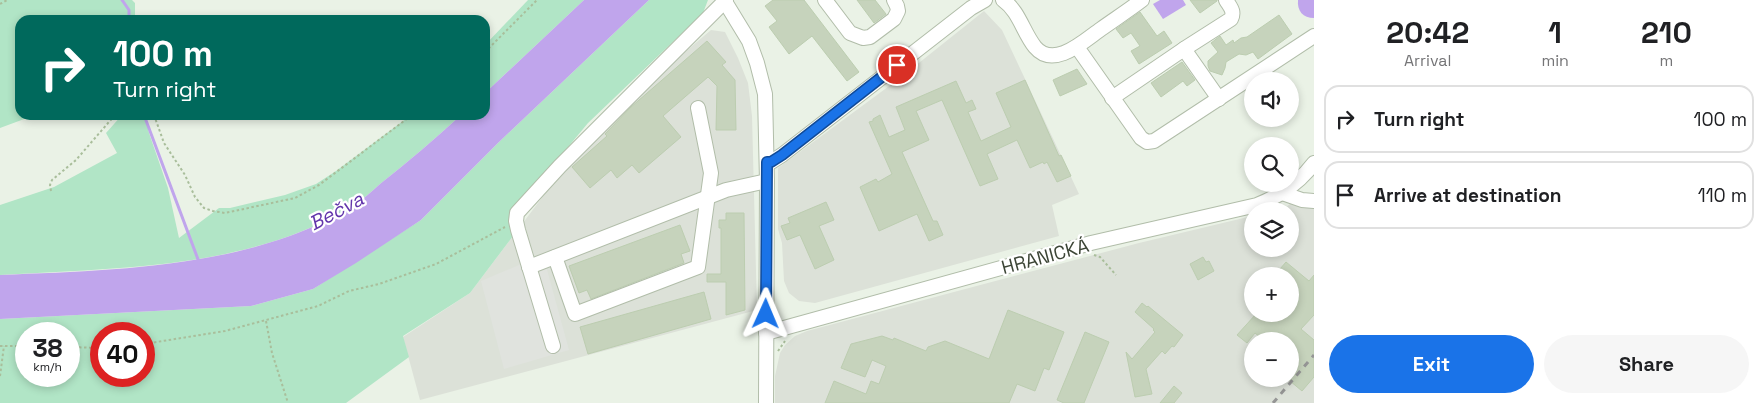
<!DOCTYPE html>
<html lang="en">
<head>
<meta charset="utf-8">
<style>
	:root { --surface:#fff; --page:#f6f6f6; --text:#202124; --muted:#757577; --line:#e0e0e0; --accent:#1a73e8 }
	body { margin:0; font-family:"Space Grotesk",sans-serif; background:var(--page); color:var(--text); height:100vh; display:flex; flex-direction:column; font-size:19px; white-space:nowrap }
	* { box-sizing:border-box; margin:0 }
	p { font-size:16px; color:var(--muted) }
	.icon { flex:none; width:28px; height:28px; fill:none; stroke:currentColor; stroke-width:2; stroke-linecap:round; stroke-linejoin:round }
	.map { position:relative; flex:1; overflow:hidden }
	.panel { display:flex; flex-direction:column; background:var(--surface); width:450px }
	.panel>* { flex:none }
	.banner { position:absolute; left:15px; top:15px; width:475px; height:105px; border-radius:15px; box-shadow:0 2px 8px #0003; background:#00695c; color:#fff; overflow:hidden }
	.tools { position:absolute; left:1244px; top:72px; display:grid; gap:10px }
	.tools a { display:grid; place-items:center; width:55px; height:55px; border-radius:50%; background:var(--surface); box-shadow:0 2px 8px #0003; font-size:25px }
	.speed { position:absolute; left:15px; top:322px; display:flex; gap:10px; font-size:25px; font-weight:700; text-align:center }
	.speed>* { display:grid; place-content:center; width:65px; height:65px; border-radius:50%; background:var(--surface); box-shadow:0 2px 8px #0003; line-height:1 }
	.speed small { font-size:12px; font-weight:400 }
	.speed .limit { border:8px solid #d22; background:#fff; color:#111 }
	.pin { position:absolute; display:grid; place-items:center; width:42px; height:42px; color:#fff; margin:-21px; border:2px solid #fff; border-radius:50%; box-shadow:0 1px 5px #0007 }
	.me { position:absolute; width:55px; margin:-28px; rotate:1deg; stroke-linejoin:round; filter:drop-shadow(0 0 4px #0008) }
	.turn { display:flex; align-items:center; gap:18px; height:105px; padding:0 15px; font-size:22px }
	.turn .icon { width:65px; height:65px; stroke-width:2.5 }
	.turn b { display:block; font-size:35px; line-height:42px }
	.eta { display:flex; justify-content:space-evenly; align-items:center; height:85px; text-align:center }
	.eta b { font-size:30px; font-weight:700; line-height:35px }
	.action { display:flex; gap:10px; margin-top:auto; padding:10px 15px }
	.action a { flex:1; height:58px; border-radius:30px; background:var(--accent); color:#fff; font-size:20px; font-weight:700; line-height:58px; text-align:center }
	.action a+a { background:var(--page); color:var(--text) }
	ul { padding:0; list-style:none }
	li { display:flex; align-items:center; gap:15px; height:68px; margin:0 10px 8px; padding:0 5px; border:2px solid var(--line); border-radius:15px }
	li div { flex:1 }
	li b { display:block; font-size:19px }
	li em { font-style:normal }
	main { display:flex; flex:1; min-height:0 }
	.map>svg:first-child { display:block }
	.industrial { fill:#dce1d8; fill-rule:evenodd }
	.green { fill:#b1e5c6; fill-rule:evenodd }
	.parking { fill:#e0e3de }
	.water { fill:#c0a5ec }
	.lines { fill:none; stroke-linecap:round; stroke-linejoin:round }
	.stream { stroke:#c0a5ec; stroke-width:3 }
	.building { fill:#c6d3bc; stroke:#bccdb0 }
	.minor-casing { stroke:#b1bda9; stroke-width:16 }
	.path { stroke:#a9be9b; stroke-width:2; stroke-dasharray:2.5 2.5; stroke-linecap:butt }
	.minor { stroke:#fff; stroke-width:14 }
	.rail { stroke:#959595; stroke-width:3; stroke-dasharray:6 6; stroke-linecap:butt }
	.route-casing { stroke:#114b97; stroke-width:12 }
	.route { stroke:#1a73e8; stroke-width:9 }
	.labels { text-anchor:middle; stroke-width:4.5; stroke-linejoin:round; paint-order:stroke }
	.street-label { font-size:19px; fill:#3c4536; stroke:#fff }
	.water-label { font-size:20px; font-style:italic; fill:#6235ab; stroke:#fff }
</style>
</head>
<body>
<main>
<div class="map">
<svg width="1314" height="403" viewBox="0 0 1314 403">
	<rect width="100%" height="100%" fill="#eaf2e6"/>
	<g class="industrial">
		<path d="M984 11 1002 30 1079 194 1052 205 1059 236 815 303 799 301 789 293 784 281 782 243 778 229V168L900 78Z"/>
		<path d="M711 30 725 32 738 58 748 83 752 116 757 310 420 400 403 337 470 293 547 191 606 125 646 85Z"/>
		<path d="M1297 198H1314V403H775V376L780 353 785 345 795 336 807 331 1139 243 1252 216V249H1290V211H1272L1284 209ZM1252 276H1290V314H1252ZM1252 341H1290V379H1252Z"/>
	</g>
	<g class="green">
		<path d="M0 0H132L135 3V20H20V115H35L0 128Z"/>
		<path d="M528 0H584L485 93V45Z"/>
		<path d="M649 0H708L703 13 588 123 509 218 513 236 470 293 403 336 409 357 346 403H0V319L251 306 313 289 421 220 499 142ZM26 334H69V376H26ZM101 334H144V376H101Z"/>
		<path d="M122 115H145L149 133 168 188 179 238 219 208H230L285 195 316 184 336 171 411 115H461C435 139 408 162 380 184 371 192 361 201 350 208 245 269 118 268 0 275V205L54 187 117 153 106 133Z"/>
	</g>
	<path class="parking" d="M543 255 569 350 504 369 481 281Z"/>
	<g class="water">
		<path d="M584 0H649L499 142 421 220 356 263 313 289 251 306 0 319V275C117 270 247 268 350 208 361 201 371 192 380 184 408 162 435 139 461 115H485V93Z"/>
		<path d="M1160 0H1183L1186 5 1163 19 1153 4Z"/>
		<path d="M1298 0H1314V18C1303 18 1297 11 1298 0Z"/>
	</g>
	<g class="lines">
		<g class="stream">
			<path d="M122 0 129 10V20"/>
			<path d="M144 115 199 262"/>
		</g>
	</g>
	<g class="building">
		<path d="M773 0H804L859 72 847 81 812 36 789 54 769 27 777 21 765 6Z"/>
		<path d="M857 0H875L886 14 874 23Z"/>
		<path d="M1190 0H1217V1L1200 13Z"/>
		<path d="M1140 12 1157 36 1164 31 1172 43 1139 64 1131 51 1140 46 1131 33 1123 38 1116 29Z"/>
		<path d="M1279 15 1292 34 1258 59 1253 52 1246 55 1239 54 1226 62 1225 68 1222 75 1210 71 1208 66V61L1218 52 1211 43 1220 36 1226 45 1233 40 1234 43 1241 38 1247 37Z"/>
		<path d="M707 41 726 62 722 65 735 80 736 130H716L717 86 708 77 663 116 681 137 639 173 632 165 617 178 611 170 590 188 572 167 607 136 605 134 631 107Z"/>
		<path d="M1182 62 1195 80 1187 86 1183 81 1161 97 1151 83Z"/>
		<path d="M1077 69 1087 84 1060 96 1053 80Z"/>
		<path d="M1025 80 1059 156 1061 155 1071 176 1057 182 1047 162 1044 164 1043 162 1030 168 1017 140 987 154 998 179 980 186 942 100 916 111 929 140 902 152 933 221H937L943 235 929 241 917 214 879 231 860 187 876 179 878 182 892 174 869 122 873 121V119L880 115 889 137 905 130 896 107 956 81 966 103 972 100 976 109 968 112 981 141 1011 127 996 93Z"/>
		<path d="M826 202 834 220 819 226 834 260 815 269 800 235 787 240 781 226 790 223 788 218Z"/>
		<path d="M726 213H744L745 310 726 315V282H707V274H721V228H719V220H726Z"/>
		<path d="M680 225 690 251 681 254 684 263 591 299 587 290 579 293 569 266Z"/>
		<path d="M1203 257 1206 262 1209 261 1214 271 1198 280 1190 264Z"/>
		<path d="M1286 262 1309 281 1314 275V315L1301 329 1314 340V377L1302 391 1290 381V341H1265L1255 333 1247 343 1237 335 1256 314H1290V276H1274Z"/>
		<path d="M704 292 711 319 588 354 580 327Z"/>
		<path d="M1142 303 1147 307 1148 306 1183 335 1174 347 1172 346 1165 354 1162 351 1146 369 1152 394 1135 397 1126 352 1132 359 1155 332 1153 330 1154 329 1135 312Z"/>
		<path d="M1008 310 1064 332 1049 370 1044 368 1035 391 1017 384 1009 403H825L834 381 866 394 871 381 879 384 886 366 872 360 865 377 841 368 851 344 882 336 893 340 894 338 926 351 928 347 945 341 989 359Z"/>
		<path d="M1085 332 1109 342 1084 403H1064L1057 400Z"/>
		<path d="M1174 386 1182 393 1174 403H1160Z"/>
	</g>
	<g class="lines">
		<defs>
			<g id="minor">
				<path d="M724 0 749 41 757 63 765 94 767 181 766 403"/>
				<path d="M825 0 850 33 863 38 870 37 894 19 898 11 897 6 894 0"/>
				<path d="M1003 0C1019 11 1023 32 1035 47 1054 70 1085 40 1101 29 1115 19 1129 10 1142 0"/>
				<path d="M1077 47 1141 138 1147 142 1154 141 1314 36"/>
				<path d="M1184 49 1231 19C1235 11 1230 7 1226 0"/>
				<path d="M1112 98 1184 49 1219 99"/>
				<path d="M767 162H771L782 155 971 8 985 0"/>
				<path d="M1282 193 1302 200 1314 201"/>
				<path d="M555 257 575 314 698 267 711 173 698 108"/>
				<path d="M529 267 726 190 767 181"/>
				<path d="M766 333 1091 243 1257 205C1280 196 1299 183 1314 163"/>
				<path d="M553 346 518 230 516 221 517 213 560 166 726 0"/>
			</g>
		</defs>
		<use href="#minor" class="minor-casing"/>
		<g class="path">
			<path d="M0 4 7 0"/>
			<path d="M485 52 537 0"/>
			<path d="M154 115 164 143 185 175 195 197 204 208 213 211 225 213 295 198 319 185 412 115"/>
			<path d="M51 191 50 185 52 180 76 160 115 115"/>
			<path d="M1094 255 1100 257 1116 275"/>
			<path d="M266 321 272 353 288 403"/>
			<path d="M144 344 225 331 318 306 349 291 379 284 436 264 505 227"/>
			<path d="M0 346H26"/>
			<path d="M69 347 101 348"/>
			<path d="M778 351 785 341"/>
			<path d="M0 376 4 346"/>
		</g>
		<use href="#minor" class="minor"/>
		<path class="rail" d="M1273 403 1314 355"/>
	</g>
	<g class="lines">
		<defs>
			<path id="route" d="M766 314 767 162H771L782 155 897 65"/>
		</defs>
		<use href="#route" class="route-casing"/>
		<use href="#route" class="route"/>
	</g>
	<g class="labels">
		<g class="street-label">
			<text transform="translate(1045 256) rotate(-15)" y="7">HRANICKÁ</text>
		</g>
		<g class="water-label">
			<text transform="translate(336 211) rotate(-28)" y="7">Bečva</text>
		</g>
	</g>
</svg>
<div class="tools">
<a><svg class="icon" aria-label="sound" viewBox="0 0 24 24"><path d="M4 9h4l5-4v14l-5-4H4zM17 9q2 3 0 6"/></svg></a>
<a><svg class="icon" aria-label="search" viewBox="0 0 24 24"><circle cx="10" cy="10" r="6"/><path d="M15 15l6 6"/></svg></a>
<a><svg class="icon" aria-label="layers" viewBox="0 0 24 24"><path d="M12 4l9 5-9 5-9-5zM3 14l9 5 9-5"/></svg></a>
<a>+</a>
<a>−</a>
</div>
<div class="speed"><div>38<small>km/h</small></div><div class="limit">40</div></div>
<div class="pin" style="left:897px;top:65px;background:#d93025"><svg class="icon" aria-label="arrive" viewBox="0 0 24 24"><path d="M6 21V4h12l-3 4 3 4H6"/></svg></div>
<svg class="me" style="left:766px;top:314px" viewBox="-20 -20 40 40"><path d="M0-17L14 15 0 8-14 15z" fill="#1a73e8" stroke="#fff" stroke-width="4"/></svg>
<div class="banner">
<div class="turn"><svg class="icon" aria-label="right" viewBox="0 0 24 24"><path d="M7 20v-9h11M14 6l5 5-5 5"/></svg><div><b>100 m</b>Turn right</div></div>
</div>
</div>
<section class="panel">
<div class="eta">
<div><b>20:42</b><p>Arrival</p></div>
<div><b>1</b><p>min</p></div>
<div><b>210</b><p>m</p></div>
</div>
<ul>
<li><svg class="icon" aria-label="right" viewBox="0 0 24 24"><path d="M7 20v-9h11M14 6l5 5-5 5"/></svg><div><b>Turn right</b></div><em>100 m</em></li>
<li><svg class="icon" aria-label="arrive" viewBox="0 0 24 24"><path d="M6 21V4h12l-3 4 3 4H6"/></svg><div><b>Arrive at destination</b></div><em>110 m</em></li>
</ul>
<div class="action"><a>Exit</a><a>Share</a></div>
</section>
</main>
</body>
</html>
